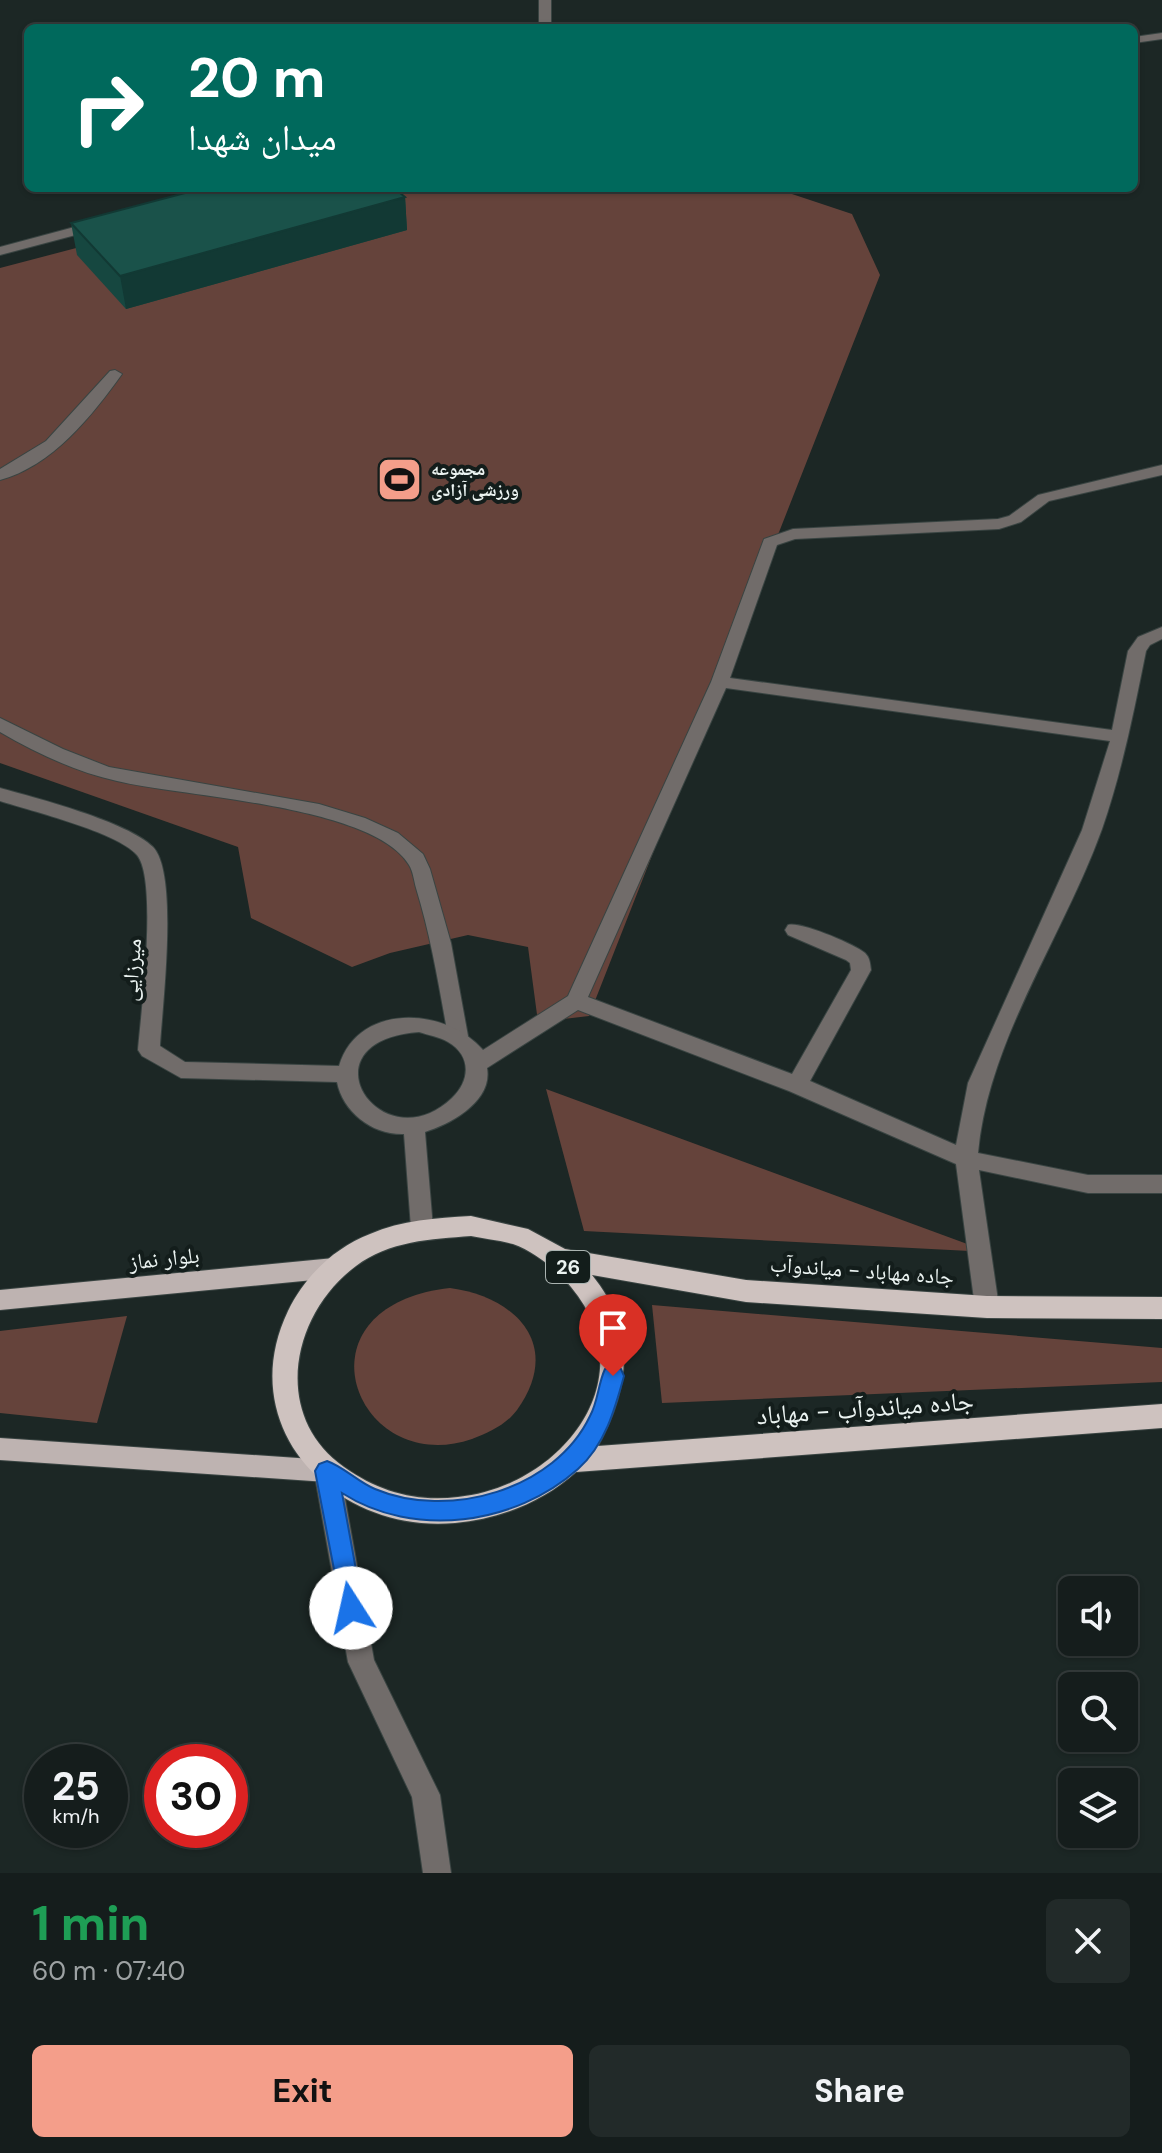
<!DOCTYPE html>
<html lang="en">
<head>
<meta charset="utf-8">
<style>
	:root { --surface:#151d1c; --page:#222a29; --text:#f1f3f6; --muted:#9da2a3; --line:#343b3b; --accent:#f49e8a }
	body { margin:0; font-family:"DM Sans","Noto Naskh Arabic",sans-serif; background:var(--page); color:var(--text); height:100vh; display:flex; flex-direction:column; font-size:30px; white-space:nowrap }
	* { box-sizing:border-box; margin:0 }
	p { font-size:26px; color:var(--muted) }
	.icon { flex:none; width:44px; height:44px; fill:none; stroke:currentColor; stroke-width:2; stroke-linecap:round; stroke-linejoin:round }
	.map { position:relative; height:1873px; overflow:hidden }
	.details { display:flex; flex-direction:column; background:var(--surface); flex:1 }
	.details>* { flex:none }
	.banner { position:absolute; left:24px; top:24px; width:1114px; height:168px; border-radius:12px; box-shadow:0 2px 6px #0004,0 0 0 2px var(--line); background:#00695c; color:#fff; overflow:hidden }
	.buttons { position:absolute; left:1058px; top:1576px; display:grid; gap:16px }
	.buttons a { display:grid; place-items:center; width:80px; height:80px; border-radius:12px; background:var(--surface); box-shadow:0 2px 6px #0004,0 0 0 2px var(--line); font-size:40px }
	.speed { position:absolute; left:24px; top:1744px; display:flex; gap:16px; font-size:40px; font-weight:700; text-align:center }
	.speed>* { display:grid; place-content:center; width:104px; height:104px; border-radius:50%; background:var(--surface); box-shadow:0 2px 6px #0004,0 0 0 2px var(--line); line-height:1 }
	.speed small { font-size:20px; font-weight:400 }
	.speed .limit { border:12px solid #d22; background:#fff; color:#111 }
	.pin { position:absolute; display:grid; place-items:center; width:68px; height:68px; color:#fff; margin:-82px -34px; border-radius:50% 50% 50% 0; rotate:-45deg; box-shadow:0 0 8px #0007 }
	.pin .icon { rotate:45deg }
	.me { position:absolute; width:88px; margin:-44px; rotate:350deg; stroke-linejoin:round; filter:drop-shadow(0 0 6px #0008) }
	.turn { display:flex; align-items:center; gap:28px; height:168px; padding:0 32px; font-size:36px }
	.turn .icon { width:104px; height:104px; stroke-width:2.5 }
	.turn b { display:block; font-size:56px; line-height:68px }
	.round { display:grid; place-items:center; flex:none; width:84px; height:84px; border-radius:12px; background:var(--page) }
	.headline { display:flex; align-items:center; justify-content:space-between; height:136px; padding:0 32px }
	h1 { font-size:48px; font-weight:800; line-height:60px; color:#1e9e55 }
	.cta { display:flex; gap:16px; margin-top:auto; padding:16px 32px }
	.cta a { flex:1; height:92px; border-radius:12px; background:var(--accent); color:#111; font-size:32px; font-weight:800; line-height:92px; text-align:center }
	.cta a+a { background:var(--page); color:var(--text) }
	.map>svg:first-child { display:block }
	.green { fill:#65433b }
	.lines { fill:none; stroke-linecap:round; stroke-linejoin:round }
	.service-casing { stroke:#394442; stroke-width:2 }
	.minor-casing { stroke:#394442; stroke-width:2 }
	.primary-casing { stroke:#394442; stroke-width:2 }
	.trunk-casing { stroke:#394442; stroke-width:2 }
	.service { fill:#716c6a; fill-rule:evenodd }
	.minor { fill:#716c6a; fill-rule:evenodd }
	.primary { fill:#beb3b1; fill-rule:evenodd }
	.trunk { fill:#cec2bf; fill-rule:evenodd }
	.wall { fill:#164740 }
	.shaded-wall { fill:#123934 }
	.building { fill:#1a524a; stroke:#123934; stroke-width:2 }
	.route { fill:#1a73e8; stroke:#114b97; stroke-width:2 }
	.labels { text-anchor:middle; stroke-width:8; stroke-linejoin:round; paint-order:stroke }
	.far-poi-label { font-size:18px; font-weight:bold; fill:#ebf3f1; stroke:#131d1b; text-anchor:start }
	.shield { fill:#131d1b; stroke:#aab3b1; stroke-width:2 }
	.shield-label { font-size:20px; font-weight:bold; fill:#ebf3f1 }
	.street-label { font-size:22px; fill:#ebf3f1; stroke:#131d1b }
	.near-street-label { font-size:26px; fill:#ebf3f1; stroke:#131d1b }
</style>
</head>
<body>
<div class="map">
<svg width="1162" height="1873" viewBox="0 0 1162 1873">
	<rect width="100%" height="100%" fill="#1c2725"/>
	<g class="green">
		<path d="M305 188H774L852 214 880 275 589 1016 538 1022 528 947 468 935 390 953 352 967 251 918 238 847 0 763V268Z"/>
		<path d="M546 1089 989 1252 584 1231Z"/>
		<path d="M450 1288C517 1297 563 1346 517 1410 506 1425 488 1433 472 1439 355 1479 289 1306 450 1288Z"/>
		<path d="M652 1305 1162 1348V1382L662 1403Z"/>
		<path d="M127 1316 97 1423 0 1413V1331Z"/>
	</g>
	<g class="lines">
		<defs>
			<g id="service">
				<path d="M97 221 104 225 102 228 0 255V247Z"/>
				<path d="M115 370 122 374C92 416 52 466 0 480V469L46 441 110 371Z"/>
				<path d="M0 718 63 749 109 767 319 804 365 818 398 833 423 854 430 869 451 943 468 1036 465 1042H451L448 1036C439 986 431 937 416 888 414 881 413 871 409 865 373 805 183 797 117 781 76 772 36 753 0 732Z"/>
			</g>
			<g id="minor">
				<rect x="539" y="0" width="12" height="28"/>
				<path d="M1162 33V39L1134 43V37Z"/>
				<path d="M1162 465V475L1049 501 1021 522 999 529 795 539 777 545 730 678 1112 730 1128 651 1138 637 1162 627V639L1150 645 1146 651C1134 711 1122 771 1102 829 1064 935 988 1040 978 1153L1088 1175H1162V1193H1088L979 1170 999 1307 995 1314 987 1317 979 1314 975 1307 956 1164 789 1091 578 1010 487 1068C493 1101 451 1124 425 1132L433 1228 430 1235 422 1237 414 1235 411 1228 404 1134C372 1135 343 1112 337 1082L181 1078 142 1056 138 1050C141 1013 158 880 137 855 117 832 31 811 0 801V788C37 798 128 822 153 847 179 874 162 1008 160 1046L185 1062 339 1066C358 1002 446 1007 483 1050L568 996 711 682 764 539 793 529 998 519 1009 516 1038 495ZM726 688 1110 741 1082 830 968 1083 956 1145 810 1081 871 970C870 963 870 958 865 953 854 944 800 921 788 925L785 930 788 935 846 960 850 963 851 970 792 1074 588 997ZM419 1032C428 1035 440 1037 448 1042 472 1056 470 1081 452 1098 381 1165 299 1041 419 1032Z"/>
				<path d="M327 1460 336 1463 340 1471 374 1660 440 1795 451 1873H423L412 1797 348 1662 314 1471 318 1463Z"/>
			</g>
			<g id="primary">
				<path d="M334 1258 342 1261 346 1268 342 1275 334 1278 0 1310V1290Z"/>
				<path d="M0 1438 327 1460 336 1463 340 1471 336 1479 327 1482 0 1460Z"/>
			</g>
			<path id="trunk" d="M471 1216 528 1229 565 1249 746 1280 987 1296 1162 1297V1319L987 1318 746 1302 592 1275C637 1330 630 1387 598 1446L1162 1404V1428L576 1472C543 1502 500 1519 455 1523 336 1534 232 1428 288 1311 305 1276 334 1248 370 1234 402 1220 436 1218 471 1216ZM471 1236C485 1239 499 1240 513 1244 535 1252 556 1269 571 1287 648 1379 560 1487 458 1497 416 1502 379 1492 344 1467 271 1416 291 1314 356 1266 389 1241 431 1239 471 1236Z"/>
		</defs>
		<use href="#service" class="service-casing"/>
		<use href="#minor" class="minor-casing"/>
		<use href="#primary" class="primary-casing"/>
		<use href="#trunk" class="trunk-casing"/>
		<use href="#service" class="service"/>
		<use href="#minor" class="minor"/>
		<use href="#primary" class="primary"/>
		<use href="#trunk" class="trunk"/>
	</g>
	<path class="wall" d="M405 197 407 230 126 309 77 255 71 223Z"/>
	<path class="shaded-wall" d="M405 197 407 230 126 309 120 276Z"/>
	<path class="building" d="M204 188H394L405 197 120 276 71 223Z"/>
	<path class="route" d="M613 1366 621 1369 624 1376C615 1409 605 1445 578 1469 515 1525 414 1539 342 1493L363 1608 360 1616 351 1619 343 1616 315 1471 319 1464 327 1461C344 1467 358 1482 375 1489 448 1520 555 1490 590 1416 598 1402 598 1384 605 1369Z"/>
	<defs>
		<symbol id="stadium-square" viewBox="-11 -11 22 22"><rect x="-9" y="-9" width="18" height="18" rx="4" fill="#f49e8a" stroke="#131d1b"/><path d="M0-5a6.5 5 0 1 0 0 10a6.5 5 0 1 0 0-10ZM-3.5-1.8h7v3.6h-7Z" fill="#111"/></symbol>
	</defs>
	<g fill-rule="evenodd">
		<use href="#stadium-square" x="374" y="454" width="51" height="51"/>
	</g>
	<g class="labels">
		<g class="far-poi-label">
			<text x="431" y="475">مجموعه<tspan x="431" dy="21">ورزشی آزادی</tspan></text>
		</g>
		<rect class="shield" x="546" y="1251" width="44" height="32" rx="6"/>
		<g class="shield-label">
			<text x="568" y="1274">26</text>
		</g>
		<g class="street-label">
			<text transform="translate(131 970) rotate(-86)" y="8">میرزایی</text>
			<text transform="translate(164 1258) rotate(-6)" y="8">بلوار نماز</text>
			<text transform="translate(862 1270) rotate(4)" y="8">جاده مهاباد - میاندوآب</text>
		</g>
		<g class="near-street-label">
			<text transform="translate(865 1408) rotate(-4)" y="9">جاده میاندوآب - مهاباد</text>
		</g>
	</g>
</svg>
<div class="buttons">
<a><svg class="icon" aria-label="sound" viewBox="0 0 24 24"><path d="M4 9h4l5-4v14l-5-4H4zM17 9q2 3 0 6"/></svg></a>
<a><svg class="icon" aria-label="search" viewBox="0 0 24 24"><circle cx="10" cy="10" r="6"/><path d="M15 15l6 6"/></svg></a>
<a><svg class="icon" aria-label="layers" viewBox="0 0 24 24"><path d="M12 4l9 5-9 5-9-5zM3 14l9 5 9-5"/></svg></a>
</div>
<div class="speed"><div>25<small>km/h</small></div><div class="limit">30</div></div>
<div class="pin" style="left:613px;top:1376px;background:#d93025"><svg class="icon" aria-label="arrive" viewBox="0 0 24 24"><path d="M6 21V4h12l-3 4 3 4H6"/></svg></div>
<svg class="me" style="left:351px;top:1608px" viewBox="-20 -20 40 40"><circle r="19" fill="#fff"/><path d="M0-13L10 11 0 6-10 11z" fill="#1a73e8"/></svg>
<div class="banner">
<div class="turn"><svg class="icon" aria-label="right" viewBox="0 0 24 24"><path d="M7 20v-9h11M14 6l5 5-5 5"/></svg><div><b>20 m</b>میدان شهدا</div></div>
</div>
</div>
<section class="details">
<div class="headline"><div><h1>1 min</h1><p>60 m · 07:40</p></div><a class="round"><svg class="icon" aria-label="close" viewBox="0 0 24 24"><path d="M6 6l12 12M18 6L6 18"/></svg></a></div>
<div class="cta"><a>Exit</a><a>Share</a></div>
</section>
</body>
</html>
